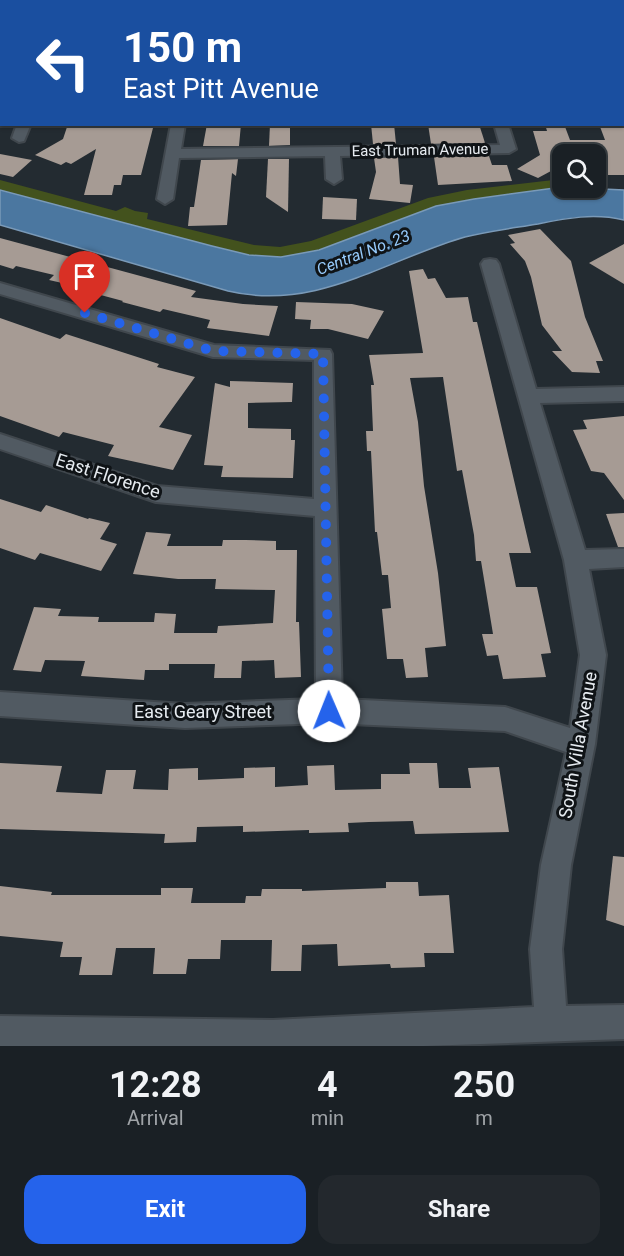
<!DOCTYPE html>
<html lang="en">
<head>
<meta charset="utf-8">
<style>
	:root { --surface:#1a2025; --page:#23282d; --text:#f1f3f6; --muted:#9fa3a7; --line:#383e42; --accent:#2563eb }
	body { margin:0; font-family:Roboto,sans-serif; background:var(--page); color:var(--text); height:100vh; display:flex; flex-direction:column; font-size:22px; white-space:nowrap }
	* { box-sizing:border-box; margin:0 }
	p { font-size:20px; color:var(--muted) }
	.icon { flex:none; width:33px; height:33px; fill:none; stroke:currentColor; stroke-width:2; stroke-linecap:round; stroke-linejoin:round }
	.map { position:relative; height:1046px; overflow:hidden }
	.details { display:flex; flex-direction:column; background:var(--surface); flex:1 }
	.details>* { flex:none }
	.guide { position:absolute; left:0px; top:0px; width:624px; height:126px; box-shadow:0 2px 4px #0004,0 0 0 2px var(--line); background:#1a4fa0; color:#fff; overflow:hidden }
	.controls { position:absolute; left:552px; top:144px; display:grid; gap:12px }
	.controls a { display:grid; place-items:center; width:54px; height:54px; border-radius:12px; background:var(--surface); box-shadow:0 2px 4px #0004,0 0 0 2px var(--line); font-size:30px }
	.pin { position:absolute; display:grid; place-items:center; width:51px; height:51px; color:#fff; margin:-62px -26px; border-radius:50% 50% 50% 0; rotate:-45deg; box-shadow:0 0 6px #0007 }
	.pin .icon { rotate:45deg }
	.me { position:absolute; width:66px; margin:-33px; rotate:359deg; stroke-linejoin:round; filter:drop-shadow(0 0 4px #0008) }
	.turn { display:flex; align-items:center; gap:21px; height:126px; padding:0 24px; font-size:27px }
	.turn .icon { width:78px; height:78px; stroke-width:2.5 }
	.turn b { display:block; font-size:42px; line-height:51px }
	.eta { display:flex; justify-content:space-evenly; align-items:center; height:102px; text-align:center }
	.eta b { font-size:36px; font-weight:700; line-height:42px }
	.button { display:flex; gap:12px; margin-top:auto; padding:12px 24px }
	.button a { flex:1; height:69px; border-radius:18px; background:var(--accent); color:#fff; font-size:24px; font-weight:700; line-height:69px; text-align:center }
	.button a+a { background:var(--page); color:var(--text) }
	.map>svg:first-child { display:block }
	.green { fill:#43521d }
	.water { fill:#4b77a0; stroke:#7a9ab8; stroke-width:1.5 }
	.building { fill:#a69b94 }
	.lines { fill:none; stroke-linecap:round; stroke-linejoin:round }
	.minor-casing { stroke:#40474d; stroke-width:4 }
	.minor { fill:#515a62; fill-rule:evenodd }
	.route { stroke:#2563eb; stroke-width:10; stroke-dasharray:0 18 }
	.labels { text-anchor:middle; stroke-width:6; stroke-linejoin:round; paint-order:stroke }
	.far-street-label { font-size:15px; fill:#e6ebf0; stroke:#0f1316 }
	.far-water-label { font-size:16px; font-style:italic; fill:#95c9fa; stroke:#0f1316 }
	.street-label { font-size:18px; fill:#e6ebf0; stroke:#0f1316 }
</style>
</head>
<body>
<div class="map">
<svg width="624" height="1046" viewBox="0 0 624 1046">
	<rect width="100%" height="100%" fill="#232b31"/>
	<path class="green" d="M562 179V187L474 199 436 206 319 250 282 257 249 255 212 246 0 190V180L116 211 125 207 135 211 148 213 147 219 254 245 280 247 311 241 428 198 467 190Z"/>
	<path class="water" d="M562 187 624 190V220C594 213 567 218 538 224 514 228 489 231 465 237 385 260 316 312 228 291L0 225V190L212 246 249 255 281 257 319 250 436 206 474 199Z"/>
	<g class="building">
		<path d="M68 124H154L141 175H123L121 185H114L112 195H84L96 149 71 164 66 162 61 165 35 155 63 139Z"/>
		<path d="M207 124H241L239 146H203Z"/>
		<path d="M270 124H290V145L269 146Z"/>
		<path d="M371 124H394L396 144H373Z"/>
		<path d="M428 124H479L485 143 431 144Z"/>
		<path d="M545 124H564L570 140H605L599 124H624V175H607L600 158 596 157V154H562V168L555 173 551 171 538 178 517 169 540 155 533 131H547Z"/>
		<path d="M0 154 32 160 13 177 0 174Z"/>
		<path d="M489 156 492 165H507L512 181 438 185 434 157Z"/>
		<path d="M398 157 400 184 413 185 410 203 369 199 376 172 374 158Z"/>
		<path d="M238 159 236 176 232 173 227 225 188 226 190 207H194L201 160Z"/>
		<path d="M268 159H289L288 212 266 197Z"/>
		<path d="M323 197 357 199 356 220 322 219Z"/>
		<path d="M540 229 571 261 585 317 603 361H596L600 373 572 372 552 351H562L542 325 531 277 525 261 510 244 515 243 508 235Z"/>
		<path d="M0 238 196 291 191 297 243 304 278 306 269 336 207 328 210 320 163 309 160 312 122 302 123 301 82 290 84 288 49 280 54 275 16 266 13 269 0 265Z"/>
		<path d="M624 244V284L589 263Z"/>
		<path d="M423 269 428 279 435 278 446 298 468 297 473 322H477L531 553H509L516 587H537L551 653 541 654 546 677 503 679 498 655 487 656 482 634H493L481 561H476L474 535 462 470 457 471 443 377 410 378 418 422 424 486 438 573 446 646 425 648 428 677 406 678 403 659H387L382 609 391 608 388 575H382L377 532H375L371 451H367L366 431H373L371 385H374L369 355 423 353 409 271Z"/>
		<path d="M296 302 352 304 384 311 368 339 328 329H310L311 320 295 319Z"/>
		<path d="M0 318 60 339 66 334 159 364 157 367 195 377 159 427 192 435 173 470 108 456 114 445 63 432 59 437 0 416Z"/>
		<path d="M230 381 293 383 292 402 248 403V428L291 429V440H295L293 478 221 477 223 466 204 465 215 383 230 387Z"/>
		<path d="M624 416V500L604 473 591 471 573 430 587 429 583 420Z"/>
		<path d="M0 499 41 512 46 505 88 519 89 518 110 523 100 539 117 544 101 571 40 553 35 560 0 548Z"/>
		<path d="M624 513V547H618L606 514Z"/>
		<path d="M146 532 171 534 167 546H222L223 540H245L276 541V550H297L296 622H299L301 677 275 678 274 660 242 661 241 678H214L215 664H169V670H145L144 680 81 676 85 661 45 660 41 672 13 670 34 607 61 609 58 616 99 617 98 622H154L155 613 176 614 174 633H217L218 626 273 623 275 590 215 589 216 579H178L133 574Z"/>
		<path d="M0 763 62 766 56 792 102 794 106 770H136L133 789 168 790 169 769 198 768V780L244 778V768L275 767V787L308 785 307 766 334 765 335 790 381 789V774H410L409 763H437L439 788H471L468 768 499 767 509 832 415 834 413 821 369 822 348 823 349 832 309 833V830L243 832V826L197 827 196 842 164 843 165 834 0 829Z"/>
		<path d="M613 856 624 857V926L606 920Z"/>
		<path d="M386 882H418L419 896 449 895 454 953H424L425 967 391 968 390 964 338 966 337 944 302 945 301 971H271L272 940H221L220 959H188L186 974H153L155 948H116L112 975H79L82 957H60L63 942 0 936V886L52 892 51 895H161V888H193L191 903H245L246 896H261L262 889H302V891L386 888Z"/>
	</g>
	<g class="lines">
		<defs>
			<g id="minor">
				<rect x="243" y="0" width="12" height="2"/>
				<path d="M579 0H591V2H580Z"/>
				<rect x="0" y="23" width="2" height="8"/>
				<path d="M622 63 624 64V74L622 73Z"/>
				<rect x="0" y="79" width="2" height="8"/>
				<path d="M17 124H31L24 141 19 142 12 138Z"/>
				<path d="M171 124H185L181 149 500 145 494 124H508L516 149 509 153 340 156 342 179 334 184 326 179 325 156 179 158 173 199 165 204 157 199Z"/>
				<path d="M490 259 496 260 499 264 536 389 624 387V401L540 403 585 550 624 549V567L589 569 606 655 595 744 571 865 562 949 566 1006 624 1005V1039L424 1046H0V1016L273 1020 534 1007 530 949 541 865 566 752 505 731 329 723 185 728 0 716V692L185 704 316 699 315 516 156 502 0 449V434L157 486 314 499V360L213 357 0 294V283L214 345 330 350 332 354 342 699 505 707 570 728 580 655 564 560 481 264 484 260Z"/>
			</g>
		</defs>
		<use href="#minor" class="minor-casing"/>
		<use href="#minor" class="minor"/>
	</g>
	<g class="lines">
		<path class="route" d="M85 313 213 351 323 354 329 711"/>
	</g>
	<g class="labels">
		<g class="far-street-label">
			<text transform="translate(420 150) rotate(-1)" y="5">East Truman Avenue</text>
		</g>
		<g class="far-water-label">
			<text transform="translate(363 252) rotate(-21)" y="6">Central No. 23</text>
		</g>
		<g class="street-label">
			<text transform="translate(108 476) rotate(18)" y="6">East Florence</text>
			<text x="203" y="718">East Geary Street</text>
			<text transform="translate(578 745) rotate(-80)" y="6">South Villa Avenue</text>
		</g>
	</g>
</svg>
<div class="controls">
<a><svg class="icon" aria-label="search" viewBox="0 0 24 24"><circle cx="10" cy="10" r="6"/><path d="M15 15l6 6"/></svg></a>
</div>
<div class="pin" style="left:85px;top:313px;background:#d93025"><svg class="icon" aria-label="arrive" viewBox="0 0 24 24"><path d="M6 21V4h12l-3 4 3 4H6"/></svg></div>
<svg class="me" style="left:329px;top:711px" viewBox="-20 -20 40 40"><circle r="19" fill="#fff"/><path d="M0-13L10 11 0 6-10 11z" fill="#2563eb"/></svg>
<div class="guide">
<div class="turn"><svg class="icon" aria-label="left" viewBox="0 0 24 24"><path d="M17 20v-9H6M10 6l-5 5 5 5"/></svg><div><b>150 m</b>East Pitt Avenue</div></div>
</div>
</div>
<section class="details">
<div class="eta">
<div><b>12:28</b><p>Arrival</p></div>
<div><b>4</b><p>min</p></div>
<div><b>250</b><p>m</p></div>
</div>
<div class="button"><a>Exit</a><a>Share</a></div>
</section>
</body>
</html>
